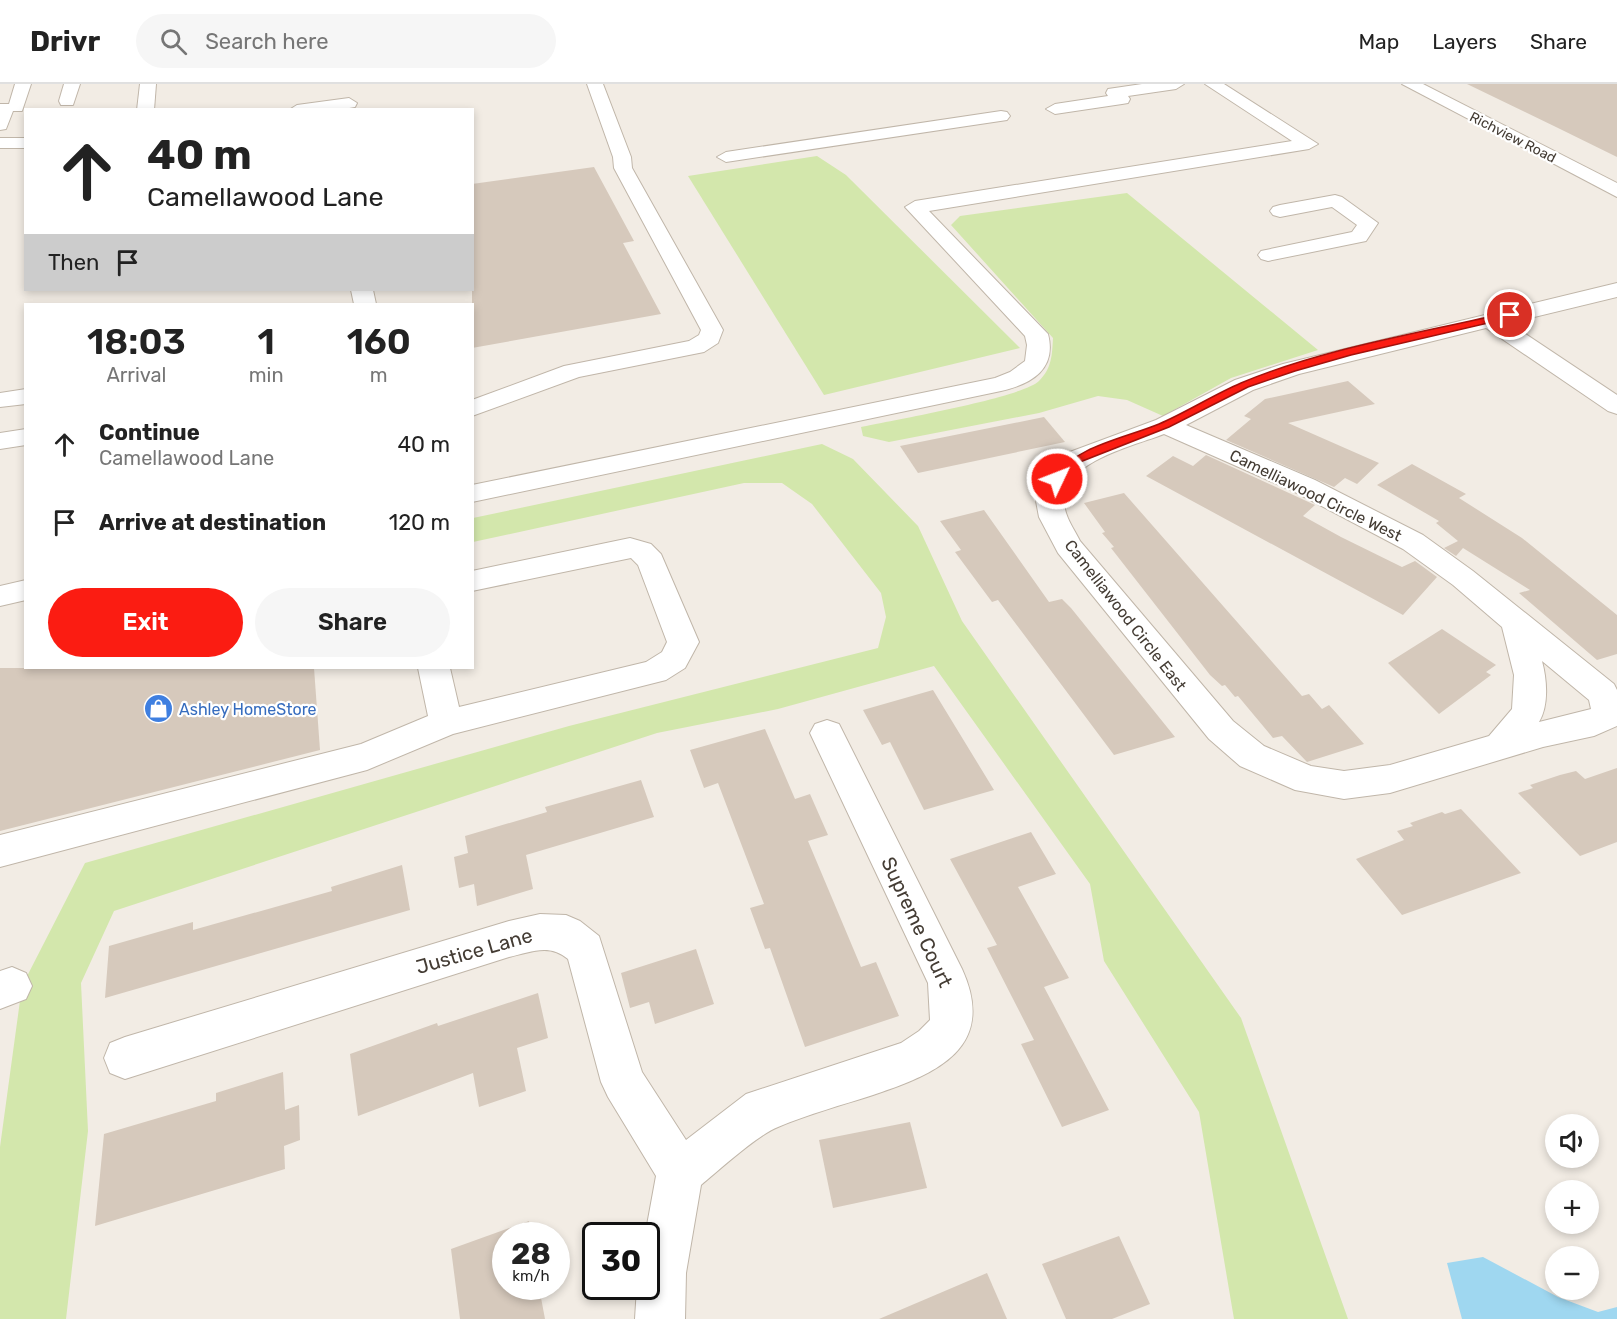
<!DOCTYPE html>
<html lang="en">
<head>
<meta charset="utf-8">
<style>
	:root { --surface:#fff; --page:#f6f6f6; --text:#222; --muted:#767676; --line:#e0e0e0; --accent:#fb1c12 }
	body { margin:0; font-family:Rubik,sans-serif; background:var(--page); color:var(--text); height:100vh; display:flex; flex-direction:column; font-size:22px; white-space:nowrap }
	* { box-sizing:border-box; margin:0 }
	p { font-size:20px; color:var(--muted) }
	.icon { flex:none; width:33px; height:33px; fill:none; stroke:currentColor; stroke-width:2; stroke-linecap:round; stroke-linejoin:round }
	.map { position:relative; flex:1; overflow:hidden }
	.sheet { position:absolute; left:24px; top:219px; width:450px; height:366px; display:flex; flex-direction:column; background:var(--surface); border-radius:0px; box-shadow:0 3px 9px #0003 }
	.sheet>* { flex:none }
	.hud { position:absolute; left:24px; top:24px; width:450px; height:183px; border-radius:0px; box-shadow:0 3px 9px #0003; background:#fff; color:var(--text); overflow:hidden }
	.buttons { position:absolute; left:1545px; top:1030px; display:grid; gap:12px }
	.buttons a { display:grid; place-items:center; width:54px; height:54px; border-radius:50%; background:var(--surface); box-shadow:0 3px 9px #0003; font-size:30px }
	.speed { position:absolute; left:492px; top:1138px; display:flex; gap:12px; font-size:30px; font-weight:700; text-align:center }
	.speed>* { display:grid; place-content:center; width:78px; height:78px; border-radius:50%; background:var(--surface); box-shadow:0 3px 9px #0003; line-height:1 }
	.speed small { font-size:15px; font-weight:400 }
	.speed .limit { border:3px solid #111; border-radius:9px; background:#fff; color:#111 }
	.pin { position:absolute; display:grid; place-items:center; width:51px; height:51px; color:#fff; margin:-26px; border:3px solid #fff; border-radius:50%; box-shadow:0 2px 6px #0007 }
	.me { position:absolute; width:66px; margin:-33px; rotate:47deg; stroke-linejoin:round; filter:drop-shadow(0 0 4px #0008) }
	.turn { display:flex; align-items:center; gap:21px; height:126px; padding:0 24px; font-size:27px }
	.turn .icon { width:78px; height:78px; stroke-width:2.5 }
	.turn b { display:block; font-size:42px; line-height:51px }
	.then { display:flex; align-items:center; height:57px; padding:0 24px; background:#0003; gap:12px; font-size:22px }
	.eta { display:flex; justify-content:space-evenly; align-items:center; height:102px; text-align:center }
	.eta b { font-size:36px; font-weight:600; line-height:42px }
	.action { display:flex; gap:12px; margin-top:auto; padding:12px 24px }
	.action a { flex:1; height:69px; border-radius:36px; background:var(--accent); color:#fff; font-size:24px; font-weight:600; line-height:69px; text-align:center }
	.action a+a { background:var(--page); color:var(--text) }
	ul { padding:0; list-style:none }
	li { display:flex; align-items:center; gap:18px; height:78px; padding:0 24px }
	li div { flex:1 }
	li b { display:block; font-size:22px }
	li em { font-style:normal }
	header { display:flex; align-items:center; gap:36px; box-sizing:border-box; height:84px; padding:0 30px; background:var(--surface); border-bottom:2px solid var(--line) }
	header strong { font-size:28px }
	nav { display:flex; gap:33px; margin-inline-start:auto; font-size:21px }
	.search { width:420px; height:54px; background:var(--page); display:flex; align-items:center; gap:15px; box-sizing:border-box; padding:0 21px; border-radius:33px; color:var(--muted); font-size:22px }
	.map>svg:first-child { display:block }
	.green { fill:#d3e7ac }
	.water { fill:#9fd7f0 }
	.building { fill:#d6c9bc }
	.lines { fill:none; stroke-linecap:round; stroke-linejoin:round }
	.minor-casing { stroke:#c0b6a9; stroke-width:2 }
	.minor { fill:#fff; fill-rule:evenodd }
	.route { fill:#fb1c12; stroke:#a3120c; stroke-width:1.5 }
	.labels { text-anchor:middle; stroke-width:4.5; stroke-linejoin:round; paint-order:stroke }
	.far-street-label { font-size:14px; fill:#443c34; stroke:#fff }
	.street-label { font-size:16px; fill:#443c34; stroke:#fff }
	.shop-label { font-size:16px; fill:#366cbe; stroke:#fff; text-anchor:start }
	.near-street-label { font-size:20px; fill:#443c34; stroke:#fff }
</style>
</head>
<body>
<header>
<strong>Drivr</strong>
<div class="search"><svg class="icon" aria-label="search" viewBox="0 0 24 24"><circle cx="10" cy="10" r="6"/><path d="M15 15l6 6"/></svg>Search here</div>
<nav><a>Map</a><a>Layers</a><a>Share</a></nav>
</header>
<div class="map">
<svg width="1617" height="1235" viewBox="0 0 1617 1235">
	<rect width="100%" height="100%" fill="#f2ece4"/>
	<g class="green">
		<path d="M817 72 846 91 1020 264 824 311 688 92Z"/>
		<path d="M1127 109 1318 266 1231 294 1163 332 1127 316 1098 312 1039 329 889 358 863 352 861 343C893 336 1021 314 1039 297 1052 284 1052 271 1053 254L951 141 960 132Z"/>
		<path d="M822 360 853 375 918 442 962 537 1241 934 1348 1235H1234L1199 1028 1104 877 1090 800 934 582 778 625 657 649 114 827 81 899 88 1047 66 1235H0V1063L22 902 85 779 569 642 878 564 886 533 881 509 812 420 782 399H744L473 458V434Z"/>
	</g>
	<path class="water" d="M1483 1173 1558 1213 1598 1228 1617 1223V1235H1462L1447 1179Z"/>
	<g class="building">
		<path d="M1467 0H1617V73L1558 44Z"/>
		<path d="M594 83 634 157 623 159 661 230 472 264V100Z"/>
		<path d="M1348 297 1375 320 1288 339 1379 379 1357 400 1345 394 1334 403 1226 356 1251 335 1244 332 1265 315Z"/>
		<path d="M1044 333 1065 358 918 389 900 362Z"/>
		<path d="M1206 371 1315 421 1303 432 1341 453 1402 483 1415 477 1437 493 1403 531 1146 392 1173 372 1193 382Z"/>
		<path d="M1412 380 1466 410 1459 414 1522 454 1617 531V570L1597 576 1519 509 1530 506 1463 464 1456 472 1444 464 1458 457 1436 439 1439 437 1377 401Z"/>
		<path d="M1124 409 1302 612 1309 610 1322 625 1329 621 1364 660 1307 678 1282 652 1273 654 1238 612 1235 613 1225 601 1222 602 1210 591 1111 464 1114 463 1102 449 1105 448 1084 419Z"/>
		<path d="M984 426 1049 518 1062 515 1071 524 1175 653 1114 671 998 516 992 518 955 468 961 466 940 437Z"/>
		<path d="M1442 545 1496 581 1486 588 1491 591 1439 630 1388 579Z"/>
		<path d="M0 584H314L320 666 0 747Z"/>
		<path d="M933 606 994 706 924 726 890 658 882 661 863 626Z"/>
		<path d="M765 645 795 715 810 710 828 751 808 757 861 883 876 878 899 932 805 963 770 864 765 865 750 824 764 820 718 699 704 704 690 666Z"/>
		<path d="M1617 684V758L1580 772 1518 709 1533 704 1530 701 1560 691 1576 687 1585 695Z"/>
		<path d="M641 696 654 733 526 771 533 805 477 822 474 800 459 804 454 773 468 769 465 752 547 728 545 723Z"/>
		<path d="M1461 725 1521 789 1402 831 1356 775 1404 756 1397 747 1413 742 1410 739 1442 728 1445 730Z"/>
		<path d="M1031 748 1056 790 1018 803 1069 894 1044 903 1109 1026 1062 1043 1021 960 1034 956 987 864 997 861 950 775Z"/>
		<path d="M402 781 410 826 105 914 109 862 193 838V846L332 807 331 803Z"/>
		<path d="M696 865 714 920 655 940 649 918 630 924 621 889Z"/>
		<path d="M538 909 548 954 517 964 526 1007 479 1023 473 989 358 1032 350 970 437 939 438 942Z"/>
		<path d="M283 988 285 1026 299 1021 300 1056 284 1062 285 1085 95 1142 104 1050 216 1017V1009Z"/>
		<path d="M910 1038 927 1104 833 1124 819 1056Z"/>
		<path d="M529 1137 531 1152H506V1203H539L545 1235H460L451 1165Z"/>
		<path d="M1119 1152 1150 1220 1112 1235H1066L1042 1180Z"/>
		<path d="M987 1189 1007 1235H879Z"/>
	</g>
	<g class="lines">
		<defs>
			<g id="minor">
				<path d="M15 0H31L22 27H13L6 45 0 46V20H9Z"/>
				<path d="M64 0H80L73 21H61L59 17Z"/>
				<path d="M140 0H156L154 26H137Z"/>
				<path d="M587 0H603L631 73 632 84 723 246 718 259 704 268 579 293 472 332V316L564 282 689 257 699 251 701 246 614 84 613 73Z"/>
				<path d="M1142 0H1184L1176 5 1128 12 1130 15 1128 19 1122 20 1055 30 1046 25 1055 20 1108 12 1106 9 1108 5Z"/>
				<path d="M1205 0H1224L1318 60 1309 65 929 127 1048 250C1057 285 1032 300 1001 307L472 418V401L995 294 1010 288 1025 277 1027 261 1025 252 905 123 915 117 1292 57Z"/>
				<path d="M1402 0H1423L1617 99V113Z"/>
				<path d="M349 14 357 19 355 23 338 26H289L297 21Z"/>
				<path d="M1001 27 1007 28 1010 32 1007 36 726 78 717 73 726 68Z"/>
				<rect x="0" y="54" width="26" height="10"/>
				<path d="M1335 111 1342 113 1378 139 1366 157 1268 177 1261 175 1258 171 1261 167 1352 148 1357 141 1332 123 1280 133 1273 131 1270 127 1273 123 1280 121Z"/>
				<path d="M1617 199V213L1509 239 1617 311V330L1608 327 1486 244 1299 290 1253 306 1186 341 1315 396 1423 451 1473 487 1614 600 1617 606V642L1594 652 1543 663 1390 709 1344 715 1295 706 1240 682 1209 655 1058 469 1039 433 1036 417 1043 395 1067 369 1156 336 1235 296 1283 280ZM1164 350 1295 408 1403 465 1453 501 1502 543 1514 591 1512 625 1489 652 1390 681 1344 687 1311 682 1264 662 1233 637 1080 457C1074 445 1065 433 1064 419 1061 378 1134 362 1164 350ZM1542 577 1589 616 1591 625 1539 638C1549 621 1547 596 1542 577Z"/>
				<path d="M351 206H373L376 220H354Z"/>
				<path d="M26 305V320L0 323V309Z"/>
				<path d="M26 345V361L0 365V349Z"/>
				<path d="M630 454 651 460 661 470 699 558 685 584 666 596 453 650 367 686 0 783V751L361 660 428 632 418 584H450L459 623 646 578 662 568 667 558 638 481 631 474 472 507V487Z"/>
				<path d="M26 496V516L0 522V502Z"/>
				<path d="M827 636 839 640 962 885C998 964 936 990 873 1011 842 1021 809 1030 778 1043 759 1050 719 1086 701 1101L686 1189 685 1235H635L637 1203H646L645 1152 656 1092 608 1013 601 998 568 875C549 859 531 868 509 873L125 995 110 989 104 974 110 959 125 953 509 837 540 830 566 831 580 837 599 852 642 988 686 1056 746 1010 901 959 919 947 930 936 928 899 810 649 815 640Z"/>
				<path d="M12 883 26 889 32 902 26 915 0 925V887Z"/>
			</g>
		</defs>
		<use href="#minor" class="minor-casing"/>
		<use href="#minor" class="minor"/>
	</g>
	<path class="route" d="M1510 228 1514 229V233L1351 271 1295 287 1248 303 1169 343 1080 378 1061 397 1051 395C1076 362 1122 355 1159 340 1187 328 1213 311 1241 299 1324 264 1422 249 1510 228Z"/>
	<defs>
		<symbol id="shop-disc" viewBox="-11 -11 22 22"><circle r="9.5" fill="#3f7fe0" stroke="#fff"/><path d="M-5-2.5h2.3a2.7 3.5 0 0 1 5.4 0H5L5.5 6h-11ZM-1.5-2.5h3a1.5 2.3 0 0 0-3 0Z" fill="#fff"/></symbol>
	</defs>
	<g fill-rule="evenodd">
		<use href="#shop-disc" x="142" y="608" width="33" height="33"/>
	</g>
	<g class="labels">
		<g class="far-street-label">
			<text transform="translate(1513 53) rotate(27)" y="5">Richview Road</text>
		</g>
		<g class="street-label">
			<text transform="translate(1316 411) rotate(26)" y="6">Camelliawood Circle West</text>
			<text transform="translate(1126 531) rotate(52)" y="6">Camelliawood Circle East</text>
		</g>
		<g class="shop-label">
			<text x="179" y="631">Ashley HomeStore</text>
		</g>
		<g class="near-street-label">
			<text transform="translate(917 838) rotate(65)" y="7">Supreme Court</text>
			<text transform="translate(474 867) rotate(-16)" y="7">Justice Lane</text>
		</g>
	</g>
</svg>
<div class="buttons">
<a><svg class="icon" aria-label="sound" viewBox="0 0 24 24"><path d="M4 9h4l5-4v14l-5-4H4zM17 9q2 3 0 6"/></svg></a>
<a>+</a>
<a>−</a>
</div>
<div class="speed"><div>28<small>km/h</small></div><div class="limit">30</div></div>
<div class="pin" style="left:1510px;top:231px;background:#d93025"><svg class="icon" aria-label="arrive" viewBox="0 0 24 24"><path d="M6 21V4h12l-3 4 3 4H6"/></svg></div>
<svg class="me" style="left:1057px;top:395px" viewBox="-20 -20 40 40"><circle r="17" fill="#fb1c12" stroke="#fff" stroke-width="3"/><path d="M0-11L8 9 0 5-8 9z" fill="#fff"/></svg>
<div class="hud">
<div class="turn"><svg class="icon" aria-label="ahead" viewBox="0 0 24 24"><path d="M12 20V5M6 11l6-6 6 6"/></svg><div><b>40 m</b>Camellawood Lane</div></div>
<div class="then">Then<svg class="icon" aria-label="arrive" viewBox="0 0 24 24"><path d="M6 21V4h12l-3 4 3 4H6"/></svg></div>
</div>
<section class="sheet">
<div class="eta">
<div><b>18:03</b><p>Arrival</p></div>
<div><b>1</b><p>min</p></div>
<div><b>160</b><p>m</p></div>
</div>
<ul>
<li><svg class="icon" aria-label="ahead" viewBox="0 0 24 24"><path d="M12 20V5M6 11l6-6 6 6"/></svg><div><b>Continue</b><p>Camellawood Lane</p></div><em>40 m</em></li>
<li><svg class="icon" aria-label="arrive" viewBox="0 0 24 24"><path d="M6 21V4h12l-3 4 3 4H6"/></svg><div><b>Arrive at destination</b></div><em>120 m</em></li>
</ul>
<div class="action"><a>Exit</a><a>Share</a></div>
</section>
</div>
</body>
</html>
